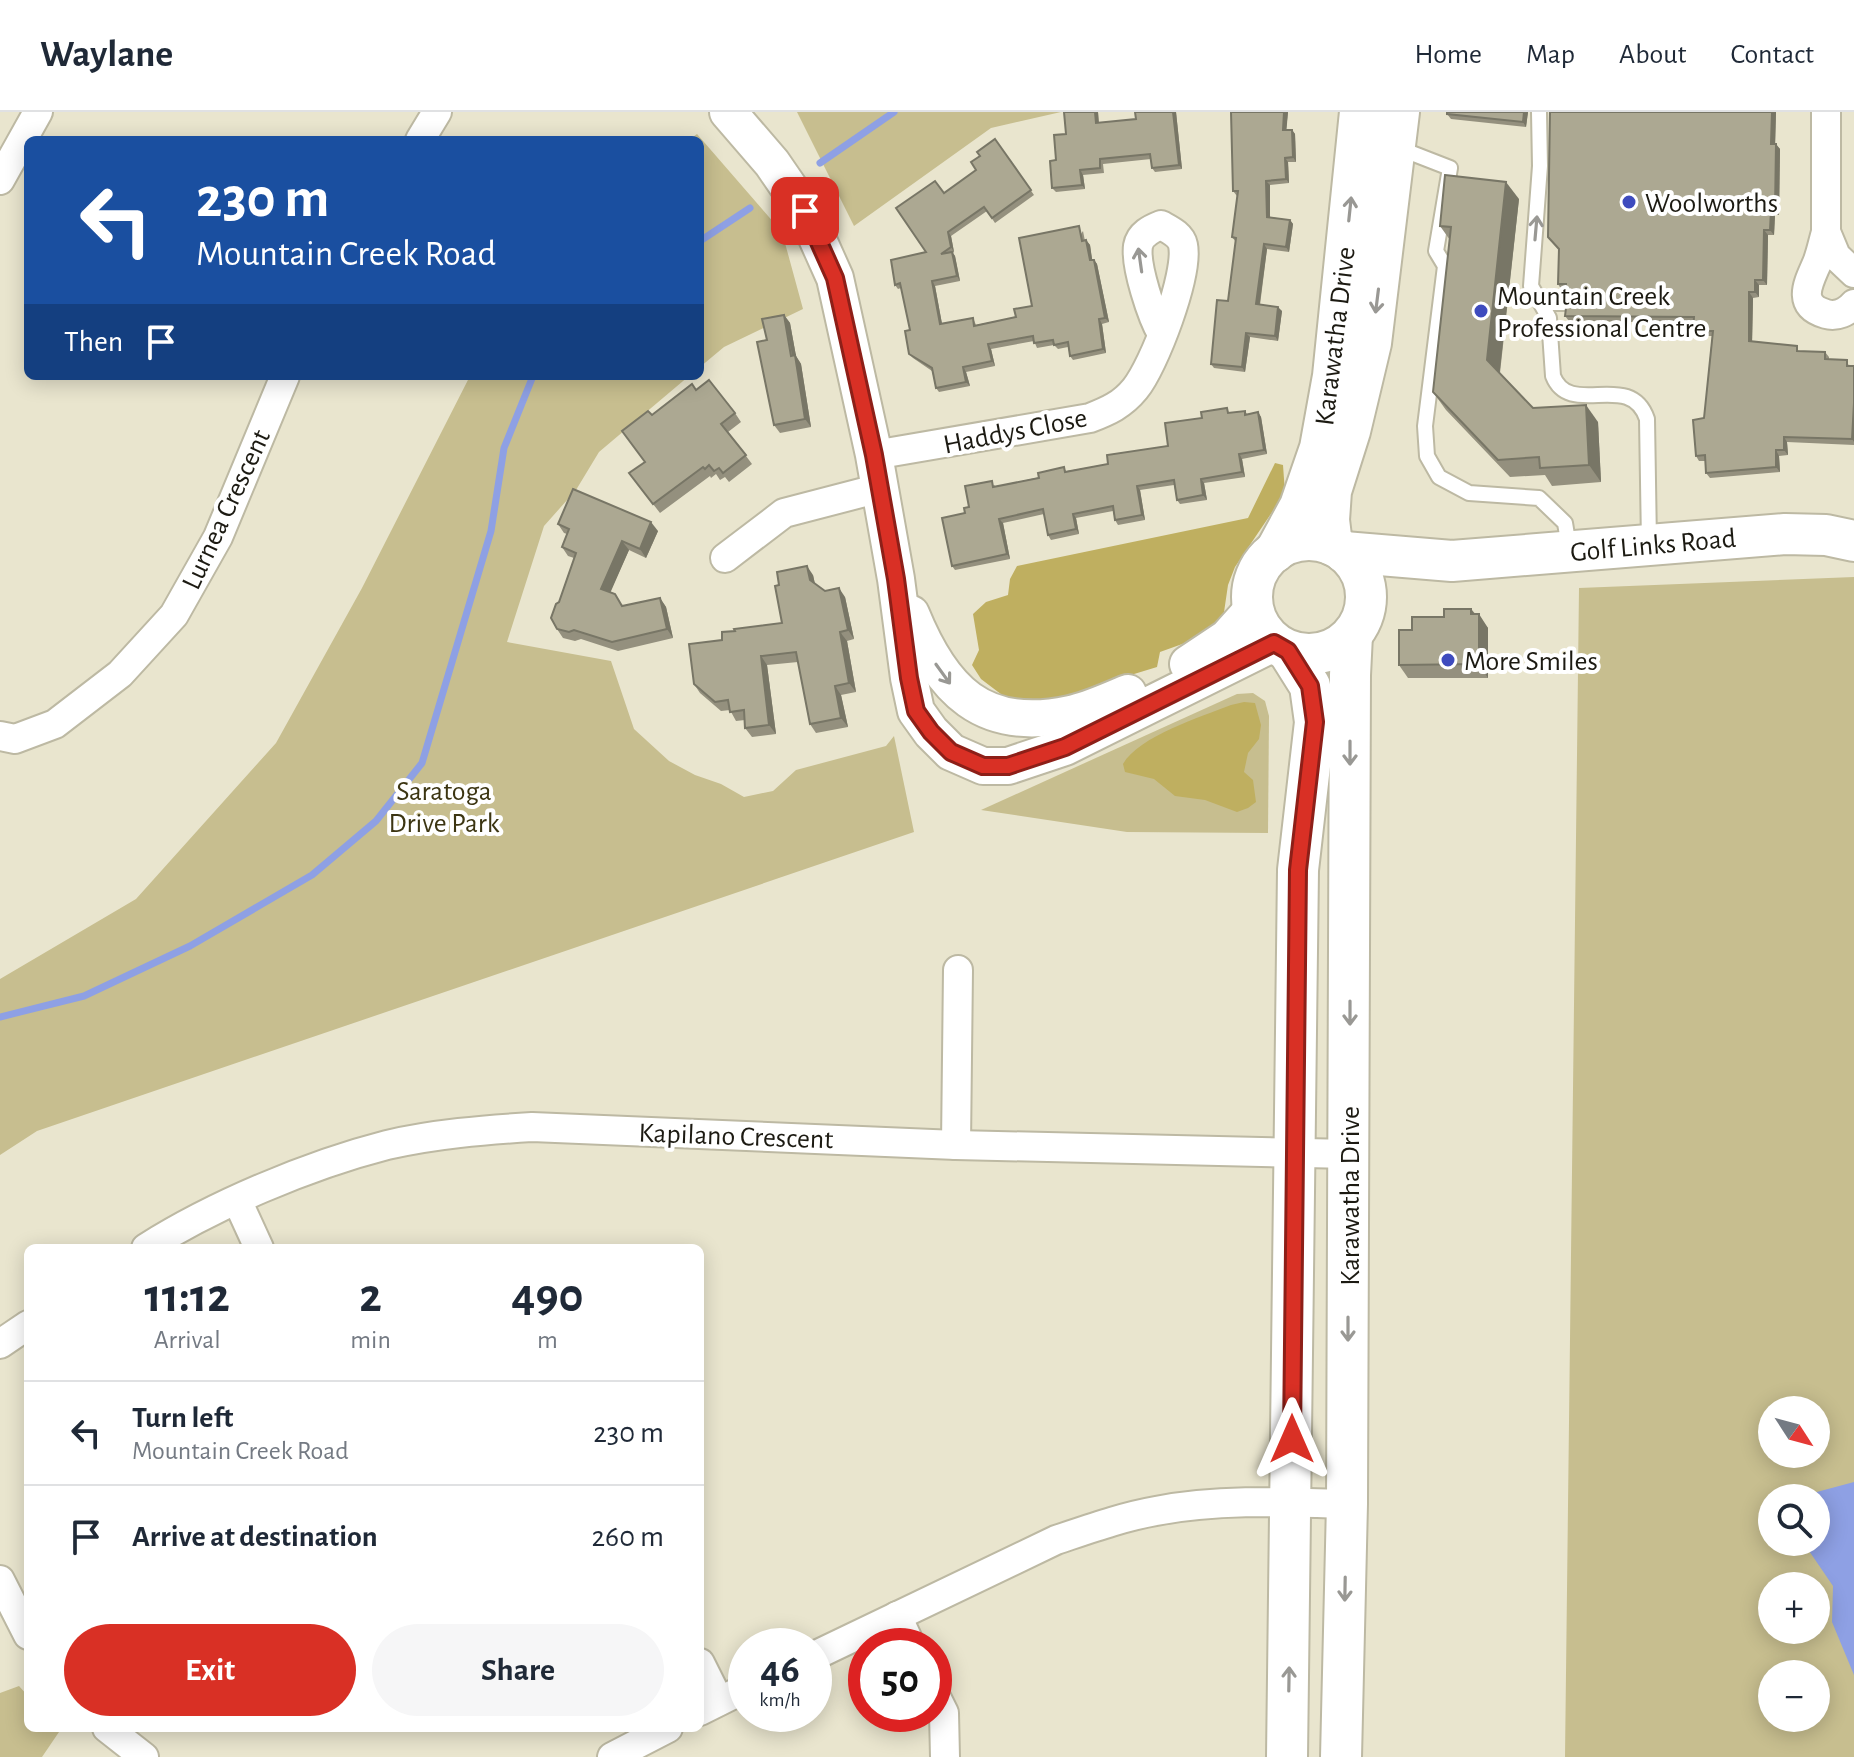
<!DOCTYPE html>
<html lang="en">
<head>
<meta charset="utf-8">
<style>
	:root { --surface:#fff; --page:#f6f6f7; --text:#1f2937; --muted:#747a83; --line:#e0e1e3; --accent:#d93025 }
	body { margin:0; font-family:"Alegreya Sans",sans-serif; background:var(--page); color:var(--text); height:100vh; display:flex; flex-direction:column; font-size:30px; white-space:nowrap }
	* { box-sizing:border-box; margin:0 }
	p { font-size:26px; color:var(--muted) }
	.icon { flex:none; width:44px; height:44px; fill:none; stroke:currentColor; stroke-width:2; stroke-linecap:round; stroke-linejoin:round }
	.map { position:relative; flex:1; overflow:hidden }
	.panel { position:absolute; left:24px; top:1132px; width:680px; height:488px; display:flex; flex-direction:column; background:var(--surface); border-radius:12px; box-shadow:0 4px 20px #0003 }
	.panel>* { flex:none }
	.banner { position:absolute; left:24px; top:24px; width:680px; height:244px; border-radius:12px; box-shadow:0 4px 20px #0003; background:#1a4fa0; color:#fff; overflow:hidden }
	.needle { width:52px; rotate:126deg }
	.tools { position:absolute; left:1758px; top:1284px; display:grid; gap:16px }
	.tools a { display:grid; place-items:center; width:72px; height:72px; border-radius:50%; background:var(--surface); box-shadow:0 4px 20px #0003; font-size:40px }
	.speed { position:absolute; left:728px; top:1516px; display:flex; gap:16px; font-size:40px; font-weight:700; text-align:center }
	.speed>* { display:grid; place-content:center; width:104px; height:104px; border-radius:50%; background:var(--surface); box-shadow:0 4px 20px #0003; line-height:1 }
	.speed small { font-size:20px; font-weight:400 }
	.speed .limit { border:12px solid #d22; background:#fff; color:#111 }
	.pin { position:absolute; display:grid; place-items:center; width:68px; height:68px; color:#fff; margin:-34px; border-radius:16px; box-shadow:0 4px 12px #0006 }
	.me { position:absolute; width:88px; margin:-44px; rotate:0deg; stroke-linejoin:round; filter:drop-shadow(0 0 6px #0008) }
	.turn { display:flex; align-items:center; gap:28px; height:168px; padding:0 40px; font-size:36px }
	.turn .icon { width:104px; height:104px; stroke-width:2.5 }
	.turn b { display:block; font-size:56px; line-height:68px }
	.then { display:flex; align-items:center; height:76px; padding:0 40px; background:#0003; gap:16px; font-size:30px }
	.eta { display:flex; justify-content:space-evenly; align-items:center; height:136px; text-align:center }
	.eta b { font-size:48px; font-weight:600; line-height:56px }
	.cta { display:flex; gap:16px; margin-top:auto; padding:16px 40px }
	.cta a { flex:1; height:92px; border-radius:48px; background:var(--accent); color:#fff; font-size:32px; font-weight:600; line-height:92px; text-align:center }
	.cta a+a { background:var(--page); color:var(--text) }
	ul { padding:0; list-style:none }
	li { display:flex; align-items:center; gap:24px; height:104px; padding:0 40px; border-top:2px solid var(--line) }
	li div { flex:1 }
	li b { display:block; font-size:30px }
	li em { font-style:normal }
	header { display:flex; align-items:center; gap:48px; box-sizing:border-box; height:112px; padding:0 40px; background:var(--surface); border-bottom:2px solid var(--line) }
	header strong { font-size:38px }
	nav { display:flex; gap:44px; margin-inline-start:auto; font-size:28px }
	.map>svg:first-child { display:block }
	.green { fill:#c7be8f; fill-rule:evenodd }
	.forest { fill:#bfaf60 }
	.water { fill:#8ea0e4 }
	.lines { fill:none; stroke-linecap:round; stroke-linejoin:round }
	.stream { stroke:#8ea0e4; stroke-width:7 }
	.service-casing { stroke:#bdb9a3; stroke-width:18 }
	.minor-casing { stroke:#bdb9a3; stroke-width:32 }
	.tertiary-casing { stroke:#bdb9a3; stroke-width:40 }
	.secondary-casing { stroke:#bdb9a3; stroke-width:44 }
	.service { stroke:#fff; stroke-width:14 }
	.minor { stroke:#fff; stroke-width:28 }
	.tertiary { stroke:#fff; stroke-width:36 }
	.secondary { stroke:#fff; stroke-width:40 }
	.wall { fill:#94907e }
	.shaded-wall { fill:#787666 }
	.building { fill:#aca892; stroke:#787666; stroke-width:2 }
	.oneway { stroke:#999894 }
	.route-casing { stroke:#8d1f18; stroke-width:20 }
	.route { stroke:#d93025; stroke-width:14 }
	.poi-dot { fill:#3e4bbe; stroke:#fff; stroke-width:3 }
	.labels { text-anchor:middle; stroke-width:8; stroke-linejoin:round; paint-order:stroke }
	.poi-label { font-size:28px; fill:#1c1a12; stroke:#fff; text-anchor:start }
	.street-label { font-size:28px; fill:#1c1a12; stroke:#fff }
	.park-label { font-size:28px; fill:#3c3512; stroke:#fff }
</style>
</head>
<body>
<header>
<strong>Waylane</strong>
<nav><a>Home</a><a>Map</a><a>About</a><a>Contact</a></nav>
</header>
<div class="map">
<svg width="1854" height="1645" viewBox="0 0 1854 1645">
	<rect width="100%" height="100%" fill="#e9e5ce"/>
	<g class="green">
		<path d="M797 0H1061L991 16 854 114Z"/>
		<path d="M697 22 782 120 803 197 724 235 700 255V28H689Z"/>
		<path d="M470 264H689L599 340 576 378 544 414 507 530 611 549 634 617 669 649 695 663 721 672 744 685 773 679 796 658 886 634 894 624 914 720 37 1019 0 1043V867L136 787 276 631 362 476Z"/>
		<path d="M1854 465V1645H1565L1579 476ZM1772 1298H1816V1342H1772ZM1772 1386H1816V1430H1772ZM1772 1474H1816V1518H1772ZM1772 1562H1816V1606H1772Z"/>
		<path d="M1253 581 1265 589 1269 604 1268 721 1127 720 981 698 1237 582Z"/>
		<path d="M19 1574 28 1584V1616H55L59 1620 42 1645H0V1581Z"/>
	</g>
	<g class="forest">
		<path d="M1275 351 1283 353 1285 381 1235 455 1228 473 1223 507 1199 526 1160 540 1157 555 1121 566 1054 597 1010 589 981 567 972 553 979 538 973 502 986 490 1008 483 1010 467 1017 454 1248 406Z"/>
		<path d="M1244 590 1255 591 1261 613 1259 627 1248 641 1244 660 1253 668 1256 690 1248 696 1237 700 1205 688 1175 684 1154 667 1125 660 1123 652C1139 624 1201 605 1231 593Z"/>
	</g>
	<path class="water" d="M1854 1370V1563L1832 1510 1833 1474 1803 1430H1816V1386H1811L1813 1381Z"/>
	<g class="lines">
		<g class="stream">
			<path d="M820 51 894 0"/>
			<path d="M700 129 750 96"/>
			<path d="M0 905 84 884 190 834 312 763 376 709 422 651 491 419 504 336 533 264"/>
		</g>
		<defs>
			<g id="service">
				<path d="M1539 0 1540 54 1531 174 1549 206 1553 264C1570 307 1630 257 1647 307L1649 431"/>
				<path d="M1396 35 1450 56 1436 139 1445 154 1425 314 1427 344 1439 365 1469 381 1539 386 1565 411 1569 435"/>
				<path d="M1542 191H1569"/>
			</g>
			<g id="minor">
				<path d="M1826 0V120"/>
				<path d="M420 28 437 0"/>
				<path d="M0 68 38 0"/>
				<path d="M1854 161 1836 144 1826 120C1823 130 1821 141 1817 151 1809 170 1795 193 1826 202 1837 205 1847 200 1854 192"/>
				<path d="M874 343 1090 306C1108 299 1122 293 1135 277 1154 254 1189 162 1183 133 1181 123 1170 118 1161 113 1151 117 1140 122 1138 134 1135 154 1152 205 1162 222"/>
				<path d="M725 446 784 401 880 376"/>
				<path d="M0 624 15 627 55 612 120 562 174 503 218 425 285 264"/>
				<path d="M956 1033 958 858"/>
				<path d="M237 1088 259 1136"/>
				<path d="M146 1136C214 1093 309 1053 387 1033 434 1022 484 1018 532 1015L956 1033 1350 1042"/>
				<path d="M0 1232 28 1213"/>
				<path d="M0 1468 28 1523"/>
				<path d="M897 1504 911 1534"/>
				<path d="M814 1544 1056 1428C1089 1417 1122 1405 1156 1399 1218 1387 1284 1390 1347 1392"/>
				<path d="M700 1551 719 1589"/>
				<path d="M934 1581 944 1601 945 1645"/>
				<path d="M700 1599 746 1576"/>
				<path d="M107 1616 144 1645"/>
				<path d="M612 1645 668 1616"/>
			</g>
			<g id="tertiary">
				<path d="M728 0 772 51 805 99 835 166 874 343 896 467 909 566 916 599 931 620 951 640 983 654H1008L1065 635 1274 531"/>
				<path d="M911 502C942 578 982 621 1070 602 1090 598 1110 588 1128 581"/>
				<path d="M1188 552 1227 526 1253 497"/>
			</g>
			<g id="secondary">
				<circle cx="1309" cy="485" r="57"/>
				<path d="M1332 433 1329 408 1331 379 1350 319 1371 231 1399 0"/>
				<path d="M1275 440 1300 394 1320 336 1333 264 1360 0"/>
				<path d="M1344 440 1452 449 1785 422 1826 423 1854 429"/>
				<path d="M1287 1645 1298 758 1315 610 1310 574 1288 539"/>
				<path d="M1341 1645 1347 1392 1350 563 1352 523"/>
			</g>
		</defs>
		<use href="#service" class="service-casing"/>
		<use href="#minor" class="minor-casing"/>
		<use href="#tertiary" class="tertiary-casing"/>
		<use href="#secondary" class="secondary-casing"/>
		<use href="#service" class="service"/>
		<use href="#minor" class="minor"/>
		<use href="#tertiary" class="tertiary"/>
		<use href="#secondary" class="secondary"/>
	</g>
	<g class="wall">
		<path d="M1098 0 1099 11 1136 7 1176 0 1182 57 1155 60 1152 56 1151 47 1103 52 1104 61 1083 63 1085 77 1056 80 1052 76 1056 48 1066 22Z"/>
		<path d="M1231 0H1288L1286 18H1292L1295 22 1296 50H1288L1289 71 1270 73V105L1290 108 1293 112 1289 140 1267 137 1260 193 1282 199 1278 229 1250 225 1245 260 1214 256 1211 252 1228 189 1236 130 1232 125 1237 84 1233 79Z"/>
		<path d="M1447 0H1528L1526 15 1451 7 1447 2Z"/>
		<path d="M1550 0H1776L1775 32 1780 37 1779 103H1775L1774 123H1768L1767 173H1759V185L1753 186 1752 229 1800 239 1825 240 1829 245V248L1854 254V333L1787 330 1788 343 1779 344 1780 360 1710 366 1706 361 1705 349H1699L1696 344 1704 306 1712 224H1697L1693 219V211L1569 209 1565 204 1574 191 1575 185 1574 183 1570 181 1567 177H1561L1558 172 1559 138 1548 125Z"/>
		<path d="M995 27 1034 83 995 111 987 99 951 124 954 140 953 141 955 144 960 169 935 174 942 212 973 206 976 213 1016 205 1032 194 1083 119 1085 129 1086 128 1090 133 1092 148H1094L1097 152 1109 210 1102 212 1106 241 1073 248 1070 244 1068 235 1058 237 1054 233 1037 236 1034 229 991 237 995 254 966 260 970 274 939 280 936 276 932 259 913 246 909 242 910 218 901 176 898 177 895 173 926 140 944 81 976 58 980 44Z"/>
		<path d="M1519 87 1500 261 1533 296 1598 310 1601 370 1552 374 1545 363 1510 365 1446 298 1433 280 1450 128 1440 114Z"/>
		<path d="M784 203 790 211 796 244 801 252 811 315 780 321 774 313 767 228Z"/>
		<path d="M696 278 735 301 741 310 728 320 752 352 729 370 725 365 720 368 716 362 711 366 710 364 660 401 629 361 645 350 652 303Z"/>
		<path d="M1245 299 1247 302 1258 300 1261 305 1267 342 1242 347 1245 365 1204 371 1207 388 1180 392 1177 388 1174 373 1140 378 1145 408 1118 413 1115 408 1113 399 1076 406 1079 422 1051 428 1048 423 1044 402 1003 411 1010 447 955 458 952 454 965 401 969 395 995 373V375L1067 359 1108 352 1168 334 1230 301Z"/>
		<path d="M558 412 658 419 646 446 629 438 610 480 623 494 660 486 666 495 673 526 618 539 581 527 575 529 563 526 557 517 574 446 568 444 562 435 567 422 564 421Z"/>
		<path d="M813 463 815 472 825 479 845 485 854 527 847 529 856 580 841 583 848 615 816 621 810 612 798 550 767 553 776 622 752 625 745 616V608L736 609 730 598 721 599 700 581 694 572 722 528 735 519 782 511Z"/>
		<path d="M1471 497 1488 516V566H1408L1399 553 1412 518 1444 505Z"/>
	</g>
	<g class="shaded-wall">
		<path d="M1095 0H1098L1099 16 1096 11Z"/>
		<path d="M1173 0H1176L1182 57 1179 53Z"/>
		<path d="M1284 0H1288L1286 23 1283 18Z"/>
		<path d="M1524 0H1528L1526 15 1523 10Z"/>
		<path d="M1772 0H1776L1775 37 1771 32Z"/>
		<path d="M1292 18 1295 22 1296 50 1293 45Z"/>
		<path d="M1776 32 1780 37 1779 103 1775 98Z"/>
		<path d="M1285 46 1288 50 1289 71 1286 67Z"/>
		<path d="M1080 58 1083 63 1085 77 1082 73Z"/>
		<path d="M1266 69 1270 73V109L1267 105Z"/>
		<path d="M1506 70 1519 87 1499 266 1487 248Z"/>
		<path d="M1771 98 1775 103 1774 123 1770 118Z"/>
		<path d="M1290 108 1293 112 1289 140 1286 135Z"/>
		<path d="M1764 118 1768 123 1767 173 1763 168Z"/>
		<path d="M948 120 951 124 954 140 951 135Z"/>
		<path d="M1086 128 1090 133 1093 153 1090 148Z"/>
		<path d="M1264 132 1267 137 1259 197 1256 192Z"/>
		<path d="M952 140 955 144 960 169 957 164Z"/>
		<path d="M1094 148 1097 152 1109 210 1105 206Z"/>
		<path d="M1755 168 1759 173V185L1755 180Z"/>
		<path d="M932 169 935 174 943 217 940 212Z"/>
		<path d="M1749 180 1753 186 1752 234 1749 229Z"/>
		<path d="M1278 195 1282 199 1278 229 1275 224Z"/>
		<path d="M784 203 790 211 796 244 801 252 811 315 805 307Z"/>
		<path d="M1099 207 1102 212 1106 241 1103 237Z"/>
		<path d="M1246 221 1250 225 1245 260 1242 255Z"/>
		<path d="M988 232 991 237 995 254 992 249Z"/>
		<path d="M963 255 966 260 970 274 966 270Z"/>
		<path d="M1854 291V330L1852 327Z"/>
		<path d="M1586 293 1598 310 1601 370 1589 353Z"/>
		<path d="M1258 300 1261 305 1267 342 1264 338Z"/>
		<path d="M1784 325 1787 330 1788 343 1784 338Z"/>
		<path d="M1776 338 1779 344 1780 360 1776 355Z"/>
		<path d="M1239 342 1242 347 1245 365 1242 360Z"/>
		<path d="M1201 367 1204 371 1207 388 1203 383Z"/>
		<path d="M1137 374 1140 378 1145 408 1142 403Z"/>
		<path d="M1073 402 1076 406 1079 422 1076 417Z"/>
		<path d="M999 407 1003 411 1010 447 1007 442Z"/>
		<path d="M651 410 658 419 646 446 640 437Z"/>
		<path d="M622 429 629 438 608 486 601 477Z"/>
		<path d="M807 454 813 463 816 477 810 468Z"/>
		<path d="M839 476 845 485 854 527 848 518Z"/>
		<path d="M660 486 666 495 673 526 667 517Z"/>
		<path d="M1471 497 1479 508V502L1488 516V566L1479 552Z"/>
		<path d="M840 520 847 529 856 580 849 571Z"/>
		<path d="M761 544 767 553 776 622 769 613Z"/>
		<path d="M835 574 841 583 848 615 841 606Z"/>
	</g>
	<g class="building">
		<path d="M1064 0H1095L1096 11 1136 7 1135 0H1173L1179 53 1152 56 1150 42 1100 47V56L1080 58 1082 73 1052 76 1050 49 1056 48 1054 23 1066 22Z"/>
		<path d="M1231 0H1284L1283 18H1292L1293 45 1285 46 1286 67 1266 69 1267 105 1290 108 1286 135 1264 132 1256 192 1278 195 1275 224 1246 221 1242 255 1211 252 1217 188 1228 189 1236 126 1232 125 1238 79H1233Z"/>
		<path d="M1447 0H1524L1523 10 1447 2Z"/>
		<path d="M1550 0H1772L1771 32H1776L1775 98H1771L1770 118H1764L1763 168H1755V180H1749V229L1797 234V239L1825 240V247L1847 248V254H1854V291L1852 327 1784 325V338H1776V355L1706 361 1705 343 1696 344 1693 308 1704 306 1713 219H1693L1694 205 1565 204 1566 196 1574 191 1575 185 1571 178 1566 176V172H1558L1559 137 1548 125Z"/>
		<path d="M995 27 1031 78 992 106 984 95 948 120 951 135 941 142 952 140 957 164 932 169 940 212 973 206 974 214 1016 205 1014 197 1032 194 1019 126 1079 114 1082 129 1086 128 1090 148H1094L1105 206 1099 207 1103 237 1070 244 1068 230 1054 233 1053 228 1034 231 1033 224 988 232 992 249 963 255 966 270 936 276 932 256 909 242 905 219 910 218 900 171 895 173 891 148 926 140 896 96 935 69 944 81 976 58 971 50 980 44 977 40Z"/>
		<path d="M1445 63 1506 70 1487 248 1533 296 1586 293 1589 353 1540 356 1539 345 1498 348 1433 280 1451 115 1440 114Z"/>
		<path d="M784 203 791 244 795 243 805 307 774 313 757 230 767 228 762 207Z"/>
		<path d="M709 268 735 301 721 312 746 343 723 361 719 356 714 359 709 353 705 357 703 355 653 392 629 361 645 350 622 319 648 299 652 303 692 272 696 278Z"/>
		<path d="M1227 296 1228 301 1245 299V303L1258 300 1264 338 1239 342 1242 360 1201 367 1203 383 1177 388 1174 368 1137 374 1142 403 1115 408 1113 394 1073 402 1076 417 1048 423 1043 397 999 407 1007 442 952 454 942 406 965 401 964 396 969 395 965 374 992 369 993 375 1039 366 1038 361 1064 355 1065 360 1108 352 1107 343 1168 334 1165 311 1202 306 1201 300Z"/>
		<path d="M573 377 651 410 640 437 622 429 601 477 615 482 622 494 660 486 667 517 612 530 574 518 569 520 557 517 551 506 556 492 559 490 576 441 562 435 569 417 558 412Z"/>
		<path d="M807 454 810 468 825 479 839 476 848 518 840 520 849 571 835 574 841 606 810 612 796 540 761 544 769 613 745 616 744 598 730 600 728 588 715 590 694 572 689 532 722 528V520L735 519 734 517 782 511 775 474 779 473 777 460Z"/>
		<path d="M1444 497H1471V502H1479V552L1399 553V518H1412V505H1444Z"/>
	</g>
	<defs><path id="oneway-shaft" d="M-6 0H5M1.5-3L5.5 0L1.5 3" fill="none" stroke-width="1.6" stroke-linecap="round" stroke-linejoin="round" transform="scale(2)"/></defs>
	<g class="oneway">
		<use href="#oneway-shaft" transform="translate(1350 97) rotate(-84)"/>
		<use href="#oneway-shaft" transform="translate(1536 116) rotate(-85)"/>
		<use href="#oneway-shaft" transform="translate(1140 148) rotate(-98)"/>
		<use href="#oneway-shaft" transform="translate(1377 189) rotate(97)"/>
		<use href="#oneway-shaft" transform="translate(943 562) rotate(54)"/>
		<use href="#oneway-shaft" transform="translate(1350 641) rotate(90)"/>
		<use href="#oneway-shaft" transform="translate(1350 901) rotate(90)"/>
		<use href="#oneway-shaft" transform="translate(1348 1217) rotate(90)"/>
		<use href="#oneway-shaft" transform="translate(1345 1477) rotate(91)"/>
		<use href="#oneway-shaft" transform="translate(1289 1567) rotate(-89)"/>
	</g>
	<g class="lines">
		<defs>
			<path id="route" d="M805 99 835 166 874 343 896 467 909 566 916 599 931 620 951 640 983 654H1008L1065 635 1274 531 1288 539 1310 574 1315 610 1298 758 1292 1327"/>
		</defs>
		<use href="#route" class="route-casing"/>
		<use href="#route" class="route"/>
	</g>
	<g class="poi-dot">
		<circle cx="1629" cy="90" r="8"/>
		<circle cx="1481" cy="199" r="8"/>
		<circle cx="1448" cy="548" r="8"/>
	</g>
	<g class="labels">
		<g class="poi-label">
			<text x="1645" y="100">Woolworths</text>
			<text x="1497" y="193">Mountain Creek<tspan x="1497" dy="32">Professional Centre</tspan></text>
			<text x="1464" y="558">More Smiles</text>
		</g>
		<g class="street-label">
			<text transform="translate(1334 224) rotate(-83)" y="10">Karawatha Drive</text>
			<text transform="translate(1015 318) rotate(-11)" y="10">Haddys Close</text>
			<text transform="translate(225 397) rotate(-65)" y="10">Lurnea Crescent</text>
			<text transform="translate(1653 432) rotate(-5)" y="10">Golf Links Road</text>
			<text transform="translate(736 1023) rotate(2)" y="10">Kapilano Crescent</text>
			<text transform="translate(1349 1084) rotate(-90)" y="10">Karawatha Drive</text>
		</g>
		<g class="park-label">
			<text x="444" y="688">Saratoga<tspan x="444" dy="32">Drive Park</tspan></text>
		</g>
	</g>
</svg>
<div class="tools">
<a><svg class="needle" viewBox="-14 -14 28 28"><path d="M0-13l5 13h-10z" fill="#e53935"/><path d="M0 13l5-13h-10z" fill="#747a83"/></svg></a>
<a><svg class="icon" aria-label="search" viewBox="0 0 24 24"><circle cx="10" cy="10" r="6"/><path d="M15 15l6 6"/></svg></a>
<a>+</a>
<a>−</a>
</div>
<div class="speed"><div>46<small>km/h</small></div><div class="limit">50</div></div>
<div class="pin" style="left:805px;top:99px;background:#d93025"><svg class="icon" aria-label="arrive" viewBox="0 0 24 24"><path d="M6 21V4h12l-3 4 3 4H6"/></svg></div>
<svg class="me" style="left:1292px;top:1327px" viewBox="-20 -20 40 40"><path d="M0-17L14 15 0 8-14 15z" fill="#d93025" stroke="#fff" stroke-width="4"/></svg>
<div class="banner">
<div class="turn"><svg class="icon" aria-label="left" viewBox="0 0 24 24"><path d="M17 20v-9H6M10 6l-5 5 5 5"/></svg><div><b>230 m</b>Mountain Creek Road</div></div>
<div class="then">Then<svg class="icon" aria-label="arrive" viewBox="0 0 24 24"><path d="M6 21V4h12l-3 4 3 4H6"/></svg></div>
</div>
<section class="panel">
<div class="eta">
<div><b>11:12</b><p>Arrival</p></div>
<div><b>2</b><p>min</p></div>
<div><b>490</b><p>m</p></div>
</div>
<ul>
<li><svg class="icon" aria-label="left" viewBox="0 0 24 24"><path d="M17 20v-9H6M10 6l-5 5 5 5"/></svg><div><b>Turn left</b><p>Mountain Creek Road</p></div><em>230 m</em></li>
<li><svg class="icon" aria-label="arrive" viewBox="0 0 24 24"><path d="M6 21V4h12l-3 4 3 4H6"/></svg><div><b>Arrive at destination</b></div><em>260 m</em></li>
</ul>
<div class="cta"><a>Exit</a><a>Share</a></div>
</section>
</div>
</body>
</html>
